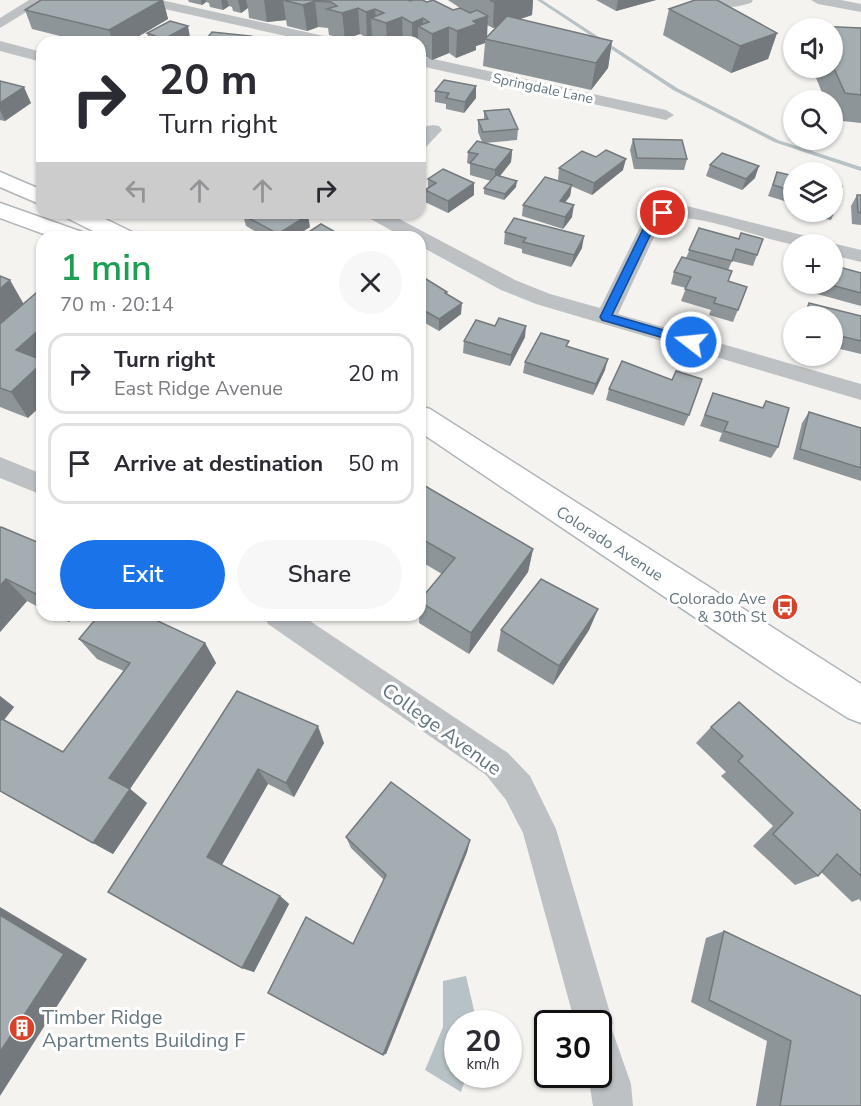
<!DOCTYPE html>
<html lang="en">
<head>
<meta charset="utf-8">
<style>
	:root { --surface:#fff; --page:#f7f7f7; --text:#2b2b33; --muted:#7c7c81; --line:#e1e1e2; --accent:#1a73e8 }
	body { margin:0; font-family:"Nunito Sans",sans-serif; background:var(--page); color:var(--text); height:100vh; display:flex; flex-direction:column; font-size:22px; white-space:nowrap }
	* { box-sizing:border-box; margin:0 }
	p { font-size:20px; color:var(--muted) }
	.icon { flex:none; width:33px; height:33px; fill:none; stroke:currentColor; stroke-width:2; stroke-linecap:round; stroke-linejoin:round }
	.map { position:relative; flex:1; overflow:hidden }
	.drawer { position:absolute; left:36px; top:231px; width:390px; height:390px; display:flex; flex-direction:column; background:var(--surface); border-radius:18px; box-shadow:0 2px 4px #0004 }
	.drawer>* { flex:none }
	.hud { position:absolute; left:36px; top:36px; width:390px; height:183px; border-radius:18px; box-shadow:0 2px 4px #0004; background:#fff; color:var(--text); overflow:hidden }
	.tools { position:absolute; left:783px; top:18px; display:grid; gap:12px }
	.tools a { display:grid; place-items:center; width:60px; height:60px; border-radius:50%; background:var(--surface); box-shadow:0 2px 4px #0004; font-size:30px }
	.speed { position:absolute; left:444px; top:1010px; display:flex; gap:12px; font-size:30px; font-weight:700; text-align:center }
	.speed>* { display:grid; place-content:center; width:78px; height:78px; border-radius:50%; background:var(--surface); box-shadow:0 2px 4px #0004; line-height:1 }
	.speed small { font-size:15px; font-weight:400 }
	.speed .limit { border:3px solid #111; border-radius:9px; background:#fff; color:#111 }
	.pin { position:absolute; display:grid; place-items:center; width:51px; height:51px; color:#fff; margin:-26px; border:3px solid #fff; border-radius:50%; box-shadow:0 2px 6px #0007 }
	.me { position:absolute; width:66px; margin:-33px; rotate:286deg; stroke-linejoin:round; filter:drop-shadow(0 0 4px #0008) }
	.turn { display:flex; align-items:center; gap:21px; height:126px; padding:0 24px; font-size:27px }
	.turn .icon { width:78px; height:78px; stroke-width:2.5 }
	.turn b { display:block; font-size:42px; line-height:51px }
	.lanes { display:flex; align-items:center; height:57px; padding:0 24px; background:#0003; justify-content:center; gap:30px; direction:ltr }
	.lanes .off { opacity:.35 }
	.round { display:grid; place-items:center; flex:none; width:63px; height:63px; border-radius:32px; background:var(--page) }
	.head { display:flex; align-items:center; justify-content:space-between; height:102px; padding:0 24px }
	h1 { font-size:36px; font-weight:600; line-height:45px; color:#1e9e55 }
	.button { display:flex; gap:12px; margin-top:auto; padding:12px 24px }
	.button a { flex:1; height:69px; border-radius:36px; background:var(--accent); color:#fff; font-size:24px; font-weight:600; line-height:69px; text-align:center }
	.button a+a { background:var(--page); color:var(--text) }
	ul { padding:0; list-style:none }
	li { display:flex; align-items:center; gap:18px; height:81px; margin:0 12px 9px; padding:0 12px; border:3px solid var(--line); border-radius:18px }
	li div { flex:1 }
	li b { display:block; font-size:22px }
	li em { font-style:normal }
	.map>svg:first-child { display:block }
	.water { fill:#b6c2c5 }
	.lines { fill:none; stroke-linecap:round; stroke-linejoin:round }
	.stream { fill:#b6c2c5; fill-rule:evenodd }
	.secondary-casing { stroke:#afb5b8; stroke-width:3 }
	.street { fill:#bdc1c4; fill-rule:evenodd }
	.secondary { fill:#fff; fill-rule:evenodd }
	.wall { fill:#8d9598; fill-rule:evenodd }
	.shaded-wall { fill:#73797c }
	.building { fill:#a4adb1; stroke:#73797c; stroke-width:1.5 }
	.route { fill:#1a73e8; stroke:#114b97; stroke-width:1.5 }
	.labels { text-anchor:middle; stroke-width:6; stroke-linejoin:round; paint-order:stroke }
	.far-street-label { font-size:14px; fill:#64767f; stroke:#fff }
	.street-label { font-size:16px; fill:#64767f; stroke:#fff }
	.poi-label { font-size:16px; fill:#64767f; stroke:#fff; text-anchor:end }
	.near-street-label { font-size:20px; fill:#64767f; stroke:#fff }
	.near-poi-label { font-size:20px; fill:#64767f; stroke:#fff; text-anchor:start }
</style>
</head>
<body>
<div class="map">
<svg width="861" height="1106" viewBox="0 0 861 1106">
	<rect width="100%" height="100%" fill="#f4f3f0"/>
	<path class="water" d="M466 976 477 1023H458V1074H467L461 1092 425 1070 443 1027V981Z"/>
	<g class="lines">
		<path class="stream" d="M537 0H542L677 88 778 140 861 167V171L774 142 673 90Z"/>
		<defs>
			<g id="secondary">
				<path d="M0 172 42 190V205L0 187Z"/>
				<path d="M0 203 82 232 86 237H52L0 218Z"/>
				<path d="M63 213H93L132 232 136 237H105L67 218Z"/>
				<path d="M420 406 430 409 861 684V723L848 718 788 680 420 432Z"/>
			</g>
		</defs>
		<use href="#secondary" class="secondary-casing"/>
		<g class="street">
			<path d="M29 0H46L0 28V18Z"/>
			<path d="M135 0H161L333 38 340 42H313L142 4Z"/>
			<path d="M719 0H753L751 3C739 6 727 11 719 0Z"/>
			<path d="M811 0H841L861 4V12L818 4Z"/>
			<path d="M0 41 42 52V62L0 51Z"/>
			<path d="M420 56 666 110 674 115 666 120 420 66Z"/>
			<path d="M433 125 439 126 442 130 426 147 420 148V133L427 126Z"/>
			<path d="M687 206 822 240 825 244C815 245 802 246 792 244 762 240 686 207 661 222L618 314 861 384V400L536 304 501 290 420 246V237H403L367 217 365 213H388L515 280 550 294 600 308 646 215 663 207Z"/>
			<path d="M832 243 861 250V262L832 255V244H826Z"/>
			<path d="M0 457 42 474V495L0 478Z"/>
			<path d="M264 615H301L508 753 530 776 556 829 613 1023 611 1027 631 1084 633 1106H593L588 1074H598V1023H575L523 833 506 800 486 775 268 624Z"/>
		</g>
		<use href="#secondary" class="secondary"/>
	</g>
	<g class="wall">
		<path d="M163 0 168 19 129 42H84L32 29 25 10Z"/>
		<path d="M188 0H408L410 1 427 2 453 10 460 8 448 0H533L532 15 520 19 612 41 608 68 591 90 483 66 485 43 476 46V50L456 58 449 53 432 60 420 53V42H372V37L367 38 360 34 345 39 329 35 328 28 318 27 307 31 287 26 286 20 267 22 249 18 248 8 241 13 233 11 232 7 229 6 223 10 210 7 209 3 206 2 202 5 189 2ZM487 25 493 28 496 27 487 37Z"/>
		<path d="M596 0H656L616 11Z"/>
		<path d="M669 9 777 33 768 59 731 73 663 35Z"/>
		<path d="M816 26 861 28V123L833 120 832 118V100H825L812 68H832V28H815Z"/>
		<path d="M147 33 190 37 182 42H149Z"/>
		<path d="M0 81 31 103 5 121 0 120Z"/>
		<path d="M476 86V98L464 113 446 109V104L435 102V91Z"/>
		<path d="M484 111 518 129 517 140 485 143 512 150 511 162 500 176 516 187 504 200 484 194V188L491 181 470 175V164L467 163 468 152 482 142 478 132V120H484Z"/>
		<path d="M633 139 687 159 684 170 634 169 630 150Z"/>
		<path d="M710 165 755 178 742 190 706 176Z"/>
		<path d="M559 168 623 170 592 195 571 186 570 196 565 202 572 217 563 229 522 216 523 205 566 183 558 180Z"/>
		<path d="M777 172 794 176V204L768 196Z"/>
		<path d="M428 179 474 183V195L448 213 425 202V190L428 188Z"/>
		<path d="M832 184 836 209 831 220 806 215 807 212H832Z"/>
		<path d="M857 195H861V225L852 224 851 206Z"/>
		<path d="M243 215 310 227 294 237H265L246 226Z"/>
		<path d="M699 228 757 255 753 266 732 261 728 270V281L747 287 733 322 709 315 711 310 681 301 686 288 671 284 674 272 686 258Z"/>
		<path d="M505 232 582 248 571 267 522 253V249L504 244Z"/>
		<path d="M839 267 861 273V306L799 289 801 284H832Z"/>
		<path d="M0 276 28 418 0 407Z"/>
		<path d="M420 284 447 292V295L461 314 439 331 425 323 420 327Z"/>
		<path d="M809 303 861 316V354L832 347V316H802Z"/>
		<path d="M525 337 510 366 463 353 464 341Z"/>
		<path d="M567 347 605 370 593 395 523 373 525 362Z"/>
		<path d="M609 389 689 415 684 426 606 400Z"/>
		<path d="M713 393 762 408 766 401 778 447 771 458 719 441 722 433 700 426Z"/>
		<path d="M809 412 861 428V481L793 459 802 423Z"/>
		<path d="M420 483 533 549 528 572 469 654 419 623 420 600 442 574 420 561Z"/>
		<path d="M0 528 42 544V609L27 601 0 632Z"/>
		<path d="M598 609 589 630 553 685 497 651 501 630Z"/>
		<path d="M54 615H75L69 622Z"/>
		<path d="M79 639 205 643 216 663 130 789 147 803 113 854 0 791V696L14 707 4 720 63 752 124 671 97 659Z"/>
		<path d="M237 691 324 743 294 797 268 784 222 865 280 896 289 904 254 972 242 968 108 892Z"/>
		<path d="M711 727 861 811V902L859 899 852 902 821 872 818 876 795 885 753 846 773 826 721 776 726 772 696 743Z"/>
		<path d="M346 837 470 840 467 852 386 1054 353 944 384 880 351 848Z"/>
		<path d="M724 931 861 1106H756L767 1041 691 1002 706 938Z"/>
	</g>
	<g class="shaded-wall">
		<path d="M163 0 168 19 129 42H113L109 30Z"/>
		<path d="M201 0H205L206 2 202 5Z"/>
		<path d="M221 0H227L229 6 223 10Z"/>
		<path d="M238 0H246L248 8 241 13Z"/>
		<path d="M264 0H293H283L286 20 267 22Z"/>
		<path d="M502 0H533L532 15 493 28 494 2Z"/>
		<path d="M618 0H656L616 11Z"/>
		<path d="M315 1 318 27 307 31 303 5Z"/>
		<path d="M358 8 360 34 345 39 342 13Z"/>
		<path d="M375 9 376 20 371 18 372 37 367 38 366 12Z"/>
		<path d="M488 16 487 39H485V43L476 46V50L456 58 457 31 473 21Z"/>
		<path d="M402 17 403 42H387L386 23Z"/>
		<path d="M423 18V29L418 26V42H412V23Z"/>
		<path d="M188 26 190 37 182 42H165L164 39Z"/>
		<path d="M449 27V53L432 60V34Z"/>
		<path d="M777 33 768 59 731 73 740 46Z"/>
		<path d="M251 36 252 42H246Z"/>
		<path d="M612 41 608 68 591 90 596 63Z"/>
		<path d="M476 86V98L464 113 465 102Z"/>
		<path d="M24 87 31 103 5 121 0 110V103Z"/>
		<path d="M512 150 511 162 495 182V170Z"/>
		<path d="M626 159 623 170 592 195 594 183Z"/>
		<path d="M759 166 755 178 742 190 746 179Z"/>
		<path d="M517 181 516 187 504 200 505 194Z"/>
		<path d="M474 183V195L448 213V201Z"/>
		<path d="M572 185 570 196 558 212 560 201Z"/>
		<path d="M574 205 572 217 563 229 565 217Z"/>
		<path d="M308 215 310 227 294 237H278V234Z"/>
		<path d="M584 236 582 248 571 267 574 255Z"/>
		<path d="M10 280 26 308 0 330V289Z"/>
		<path d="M462 303 461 314 439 331V319Z"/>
		<path d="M425 311V323L420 327V315Z"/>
		<path d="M526 326 525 337 510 366 511 355Z"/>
		<path d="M42 327V405L28 418 11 392 16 350Z"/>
		<path d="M608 359 605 370 593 395 596 384Z"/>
		<path d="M533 549 528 572 469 654 471 633Z"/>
		<path d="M6 579 27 601 0 632V586Z"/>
		<path d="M598 609 589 630 553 685 559 666Z"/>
		<path d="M62 615H75L69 622Z"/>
		<path d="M205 643 216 663 127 793 109 778Z"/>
		<path d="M0 696 14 707 0 725Z"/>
		<path d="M318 726 324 743 294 797 286 783Z"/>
		<path d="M258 769 268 784 220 868 207 857Z"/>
		<path d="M130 789 147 803 113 854 93 843Z"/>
		<path d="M470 840 467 852 386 1054 383 1055Z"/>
		<path d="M280 896 289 904 254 972 242 968Z"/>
		<path d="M0 907 87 959 0 1096Z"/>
	</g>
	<g class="building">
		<path d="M41 0H162L109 30 25 10Z"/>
		<path d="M283 0H408L410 1 413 0H422L427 2 433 0 453 10 460 8 470 13 477 10 488 16 473 21 477 24 457 31 449 27 432 34 418 26 429 22 423 18 412 23 402 17 386 23 371 18 384 13 375 9 366 12 358 8 342 13 327 9 337 6 331 2 315 1 303 5Z"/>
		<path d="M490 0H502L494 2Z"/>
		<path d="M695 0H717L777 33 740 46 669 9Z"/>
		<path d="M507 16 612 41 596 63 485 39Z"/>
		<path d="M170 21 188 26 164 39 147 33Z"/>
		<path d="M816 26 861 28V95L845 93 832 64V28H817Z"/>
		<path d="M212 32 251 36 246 42H204Z"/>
		<path d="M169 38 178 42H161Z"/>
		<path d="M444 80 476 86 465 102 446 98 449 93 435 91Z"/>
		<path d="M0 81 24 87 0 103Z"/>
		<path d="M509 109 518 129 483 132 478 120 488 119 484 111Z"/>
		<path d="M633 139 682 140 687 159 637 158Z"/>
		<path d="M477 141 512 150 495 170 470 163 478 154 468 152Z"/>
		<path d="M606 150 626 159 594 183 559 168 582 151 596 157Z"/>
		<path d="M722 153 759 166 746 179 710 165Z"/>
		<path d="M443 169 474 183 448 201 425 190 436 183 428 179Z"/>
		<path d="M777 172 794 176V191L773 185Z"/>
		<path d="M496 175 517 181 505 194 484 188Z"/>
		<path d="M545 177 572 185 560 201 574 205 565 217 523 205Z"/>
		<path d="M832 184 842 186 836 209 832 208Z"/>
		<path d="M857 195H861V213L858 212Z"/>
		<path d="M246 213H305L308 215 278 234 243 215Z"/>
		<path d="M514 218 584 236 574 255 523 242 526 238 505 232Z"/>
		<path d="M321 224 344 237H301Z"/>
		<path d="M699 228 739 239 741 233 763 239 757 255 736 249 732 261 689 250Z"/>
		<path d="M832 256 841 258 839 267 861 273V293L827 284H832Z"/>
		<path d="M682 257 732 271 728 281 747 287 738 310 714 303 716 298 685 289 691 277 674 272Z"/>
		<path d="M0 276 10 280 0 289Z"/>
		<path d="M426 279 447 292 445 293 462 303 439 319 425 311 420 315V284Z"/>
		<path d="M42 288V327L16 350 42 360V363L11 392 0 388V324Z"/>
		<path d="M809 303 861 316V341L832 334V316H805Z"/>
		<path d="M499 318 526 326 511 355 464 341 476 320 495 326Z"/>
		<path d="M541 333 569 341 566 346 608 359 596 384 525 362Z"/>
		<path d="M622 361 672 380 676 371 702 379 689 415 609 389Z"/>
		<path d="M713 393 763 408 766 401 789 408 778 447 724 431 728 422 705 415Z"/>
		<path d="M809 412 861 428V468L800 449Z"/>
		<path d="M420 483 533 549 471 633 420 602V600L455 558 420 538Z"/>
		<path d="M1 527 42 544V597L6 579 0 586V528Z"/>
		<path d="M541 579 598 609 559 666 501 630Z"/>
		<path d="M99 615H145L205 643 109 778 130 789 93 843 0 791V721L2 719 63 752 130 663 79 639Z"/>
		<path d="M237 691 318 726 286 783 258 769 207 857 280 896 242 968 108 892Z"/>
		<path d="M739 702 861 811V876L837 854 818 876 773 834 793 813 738 761 743 756 711 727Z"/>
		<path d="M391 782 470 840 383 1055 268 993 306 917 353 944 386 875 346 837Z"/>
		<path d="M0 915 64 954 0 1052Z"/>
		<path d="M724 931 861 996V1106H780L791 1041 709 1000Z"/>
	</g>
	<path class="route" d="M663 210 667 213 657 221 612 315 695 339 696 342 691 346 602 320 600 317 648 219Z"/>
	<defs>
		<symbol id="bus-disc" viewBox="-11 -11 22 22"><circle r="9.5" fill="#d9422a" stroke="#fff"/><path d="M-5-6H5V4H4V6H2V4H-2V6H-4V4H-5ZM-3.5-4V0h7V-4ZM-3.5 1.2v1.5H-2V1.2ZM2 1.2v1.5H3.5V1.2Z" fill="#fff"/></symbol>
		<symbol id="building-disc" viewBox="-11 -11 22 22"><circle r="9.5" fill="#d9422a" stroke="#fff"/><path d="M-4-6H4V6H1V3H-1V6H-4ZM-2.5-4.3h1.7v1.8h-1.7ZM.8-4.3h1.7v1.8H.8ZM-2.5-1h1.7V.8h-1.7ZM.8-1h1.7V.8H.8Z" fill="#fff"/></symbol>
	</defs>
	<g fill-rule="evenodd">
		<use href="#bus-disc" x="770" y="592" width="30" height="30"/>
		<use href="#building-disc" x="7" y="1013" width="30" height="30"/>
	</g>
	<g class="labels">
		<g class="far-street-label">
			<text transform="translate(543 88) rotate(12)" y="5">Springdale Lane</text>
		</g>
		<g class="street-label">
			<text transform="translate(610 543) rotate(33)" y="6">Colorado Avenue</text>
		</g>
		<g class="poi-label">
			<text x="766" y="604">Colorado Ave<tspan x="766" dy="18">&amp; 30th St</tspan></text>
		</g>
		<g class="near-street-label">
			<text transform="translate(442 729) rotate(36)" y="7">College Avenue</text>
		</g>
		<g class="near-poi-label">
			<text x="42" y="1024">Timber Ridge<tspan x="42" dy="23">Apartments Building F</tspan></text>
		</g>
	</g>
</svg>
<div class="tools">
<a><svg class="icon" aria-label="sound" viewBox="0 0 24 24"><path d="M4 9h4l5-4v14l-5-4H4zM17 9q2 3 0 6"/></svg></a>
<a><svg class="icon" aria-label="search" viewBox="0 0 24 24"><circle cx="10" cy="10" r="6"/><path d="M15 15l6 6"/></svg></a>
<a><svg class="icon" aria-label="layers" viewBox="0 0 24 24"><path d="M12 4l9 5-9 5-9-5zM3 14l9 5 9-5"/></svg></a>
<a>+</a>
<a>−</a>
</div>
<div class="speed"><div>20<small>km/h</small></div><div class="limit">30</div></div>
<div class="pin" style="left:663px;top:213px;background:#d93025"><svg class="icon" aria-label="arrive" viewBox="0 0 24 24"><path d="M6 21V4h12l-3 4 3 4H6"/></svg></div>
<svg class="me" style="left:691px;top:342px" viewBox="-20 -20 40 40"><circle r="17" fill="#1a73e8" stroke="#fff" stroke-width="3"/><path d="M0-11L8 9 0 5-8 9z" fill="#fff"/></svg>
<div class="hud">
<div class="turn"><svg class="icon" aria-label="right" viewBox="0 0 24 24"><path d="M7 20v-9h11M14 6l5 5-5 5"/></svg><div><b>20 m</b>Turn right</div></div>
<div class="lanes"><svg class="icon off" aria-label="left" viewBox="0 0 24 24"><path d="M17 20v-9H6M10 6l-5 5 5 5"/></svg><svg class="icon off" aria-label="ahead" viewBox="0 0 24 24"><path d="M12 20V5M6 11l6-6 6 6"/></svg><svg class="icon off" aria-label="ahead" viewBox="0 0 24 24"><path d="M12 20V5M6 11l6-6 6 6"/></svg><svg class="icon" aria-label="right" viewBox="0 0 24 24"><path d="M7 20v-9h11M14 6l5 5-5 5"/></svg></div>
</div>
<section class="drawer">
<div class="head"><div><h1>1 min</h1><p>70 m · 20:14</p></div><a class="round"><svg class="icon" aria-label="close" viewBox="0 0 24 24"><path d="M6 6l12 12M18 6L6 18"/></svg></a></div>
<ul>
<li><svg class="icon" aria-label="right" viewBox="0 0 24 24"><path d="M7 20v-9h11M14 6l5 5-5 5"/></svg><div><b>Turn right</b><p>East Ridge Avenue</p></div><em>20 m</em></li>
<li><svg class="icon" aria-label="arrive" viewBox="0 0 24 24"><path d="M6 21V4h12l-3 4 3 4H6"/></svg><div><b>Arrive at destination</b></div><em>50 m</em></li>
</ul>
<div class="button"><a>Exit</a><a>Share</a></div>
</section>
</div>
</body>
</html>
